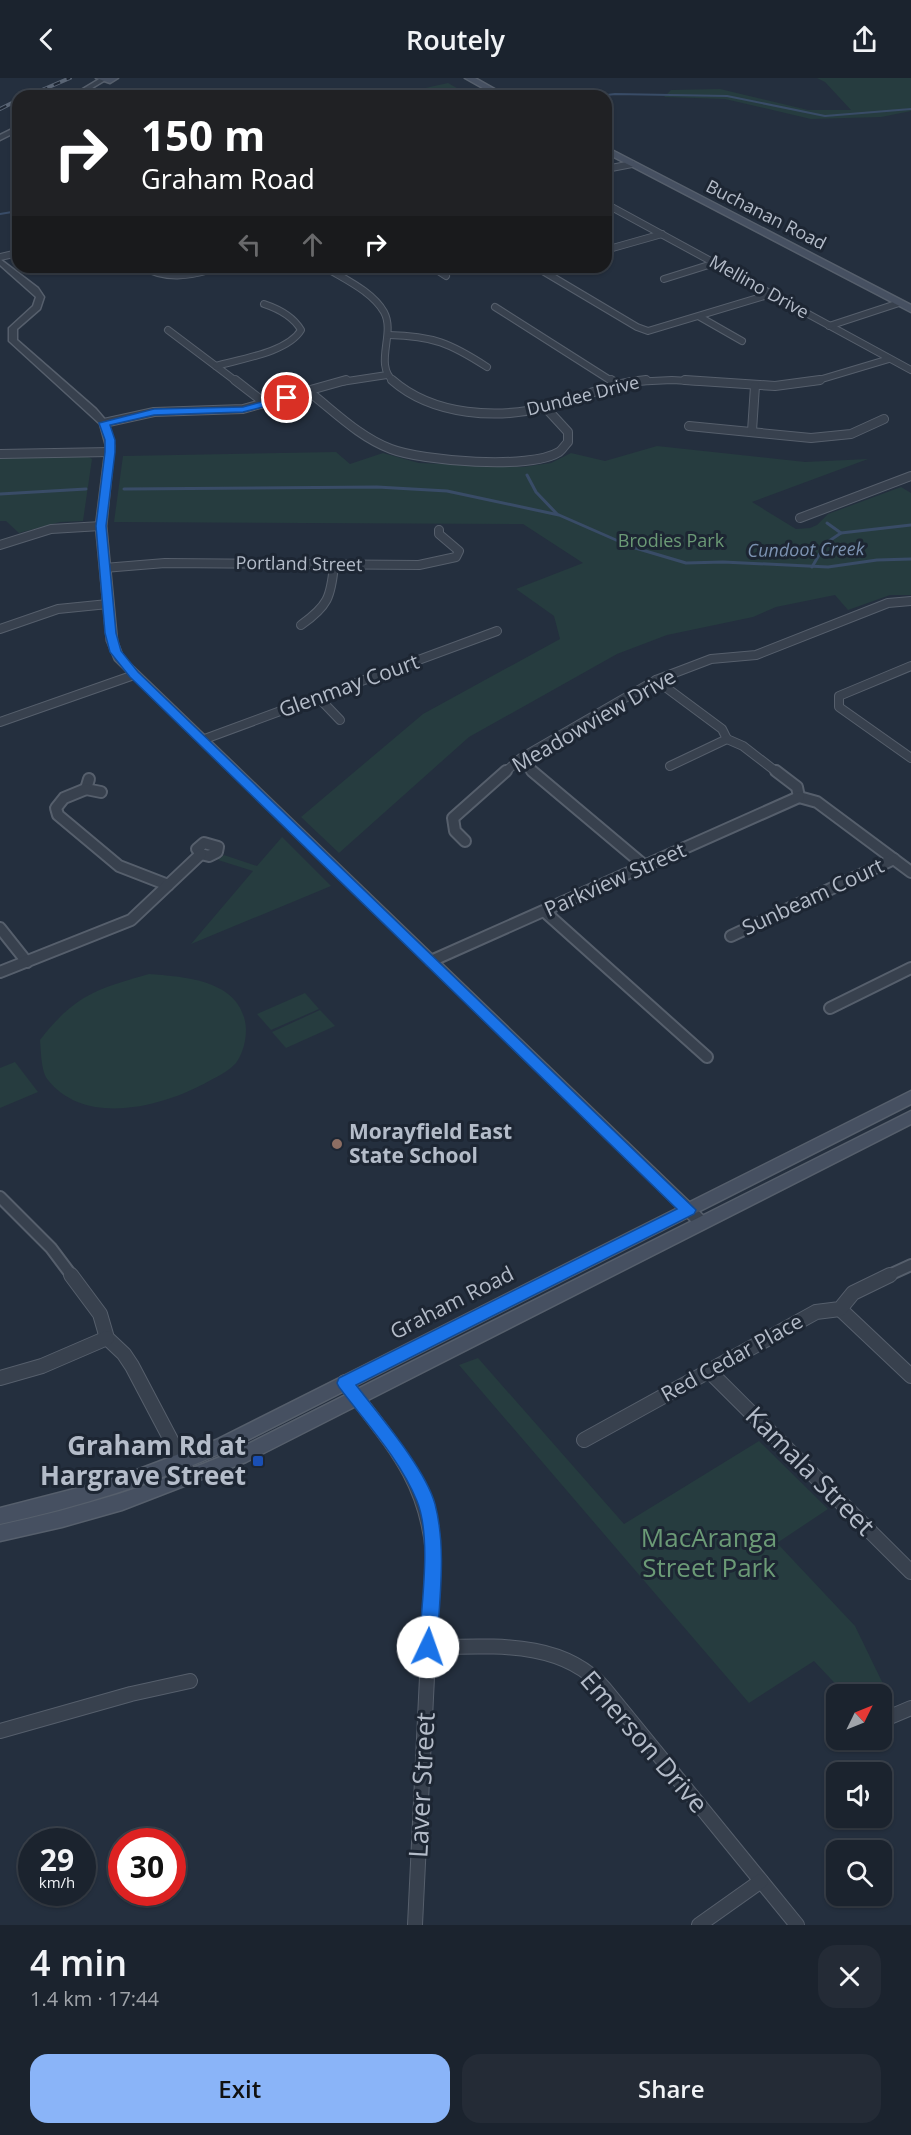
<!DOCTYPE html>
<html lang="en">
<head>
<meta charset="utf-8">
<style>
	:root { --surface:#1b232e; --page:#242b36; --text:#f1f3f6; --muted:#a0a4aa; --line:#39404a; --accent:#8ab4f8 }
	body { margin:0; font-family:"Open Sans",sans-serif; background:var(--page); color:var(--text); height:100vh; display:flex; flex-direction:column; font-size:22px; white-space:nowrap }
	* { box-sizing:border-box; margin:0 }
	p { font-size:20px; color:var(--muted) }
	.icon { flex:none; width:33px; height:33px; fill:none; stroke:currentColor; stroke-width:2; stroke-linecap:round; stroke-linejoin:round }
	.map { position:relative; height:1847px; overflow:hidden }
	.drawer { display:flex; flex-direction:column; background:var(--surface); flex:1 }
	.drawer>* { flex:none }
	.hud { position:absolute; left:12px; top:12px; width:600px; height:183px; border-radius:18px; box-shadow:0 2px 4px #0004,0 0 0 2px var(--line); background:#202124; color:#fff; overflow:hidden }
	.needle { width:39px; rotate:47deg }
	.controls { position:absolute; left:826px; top:1606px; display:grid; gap:12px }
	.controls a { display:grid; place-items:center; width:66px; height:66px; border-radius:12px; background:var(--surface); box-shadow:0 2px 4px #0004,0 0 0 2px var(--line); font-size:30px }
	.speed { position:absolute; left:18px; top:1750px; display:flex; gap:12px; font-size:30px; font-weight:700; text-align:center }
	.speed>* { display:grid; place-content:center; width:78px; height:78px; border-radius:50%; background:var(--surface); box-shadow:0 2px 4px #0004,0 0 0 2px var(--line); line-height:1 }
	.speed small { font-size:15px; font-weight:400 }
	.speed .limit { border:9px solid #d22; background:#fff; color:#111 }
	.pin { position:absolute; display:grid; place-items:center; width:51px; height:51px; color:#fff; margin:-26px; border:3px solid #fff; border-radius:50%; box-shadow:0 2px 6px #0007 }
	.me { position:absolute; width:66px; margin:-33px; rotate:3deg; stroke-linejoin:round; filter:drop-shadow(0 0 4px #0008) }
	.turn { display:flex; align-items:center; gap:21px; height:126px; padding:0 30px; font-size:27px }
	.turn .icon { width:78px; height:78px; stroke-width:2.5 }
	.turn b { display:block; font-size:42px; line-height:51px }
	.lanes { display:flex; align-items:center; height:57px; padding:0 30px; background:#0003; justify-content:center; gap:30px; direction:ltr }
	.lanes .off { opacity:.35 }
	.round { display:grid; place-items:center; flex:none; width:63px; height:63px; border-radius:18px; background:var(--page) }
	.headline { display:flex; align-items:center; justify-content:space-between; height:102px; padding:0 30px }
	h1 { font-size:36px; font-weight:600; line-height:45px }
	.button { display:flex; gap:12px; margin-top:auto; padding:12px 30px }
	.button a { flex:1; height:69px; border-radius:18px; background:var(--accent); color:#111; font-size:24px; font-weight:600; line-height:69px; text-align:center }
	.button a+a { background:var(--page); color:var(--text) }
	header { display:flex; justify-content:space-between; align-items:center; height:78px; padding:0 30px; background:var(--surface); font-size:27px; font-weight:600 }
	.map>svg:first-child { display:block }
	.green { fill:#263c3f }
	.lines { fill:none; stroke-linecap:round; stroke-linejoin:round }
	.stream-far1 { stroke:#394c67; stroke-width:2 }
	.stream { stroke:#394c67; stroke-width:3 }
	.minor-far3-casing { stroke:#565f6c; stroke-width:8 }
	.minor-far2-casing { stroke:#565f6c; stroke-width:10 }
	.minor-far1-casing { stroke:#565f6c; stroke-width:14 }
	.minor-casing { stroke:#565f6c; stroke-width:16 }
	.tertiary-casing { stroke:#565f6c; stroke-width:3 }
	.secondary-casing { stroke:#565f6c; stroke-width:3 }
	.minor-far3 { stroke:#38414e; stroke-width:6 }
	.minor-far2 { stroke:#38414e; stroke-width:8 }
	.minor-far1 { stroke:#38414e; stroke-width:10 }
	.minor { stroke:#38414e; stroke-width:14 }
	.tertiary { fill:#38414e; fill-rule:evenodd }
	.secondary { fill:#465061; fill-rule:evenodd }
	.rail-casing { stroke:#5a6575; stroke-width:4 }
	.rail { stroke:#1d2633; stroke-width:2; stroke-dasharray:7; stroke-linecap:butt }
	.route { fill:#1a73e8; stroke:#114b97; stroke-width:1.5 }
	.education-dot { fill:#8d6e63; stroke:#1d2633; stroke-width:2 }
	.transit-dot { fill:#1a4fb4; stroke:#1d2633; stroke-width:2 }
	.labels { text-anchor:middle; stroke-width:6; stroke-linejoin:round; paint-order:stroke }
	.far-street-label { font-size:18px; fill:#b4bcc9; stroke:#1d2633 }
	.far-park-label { font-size:18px; fill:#6b9a76; stroke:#1d2633 }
	.far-water-label { font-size:18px; font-style:italic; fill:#7c92b1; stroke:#1d2633 }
	.street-label { font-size:21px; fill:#b4bcc9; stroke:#1d2633 }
	.poi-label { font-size:21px; font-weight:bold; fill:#b4bcc9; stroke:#1d2633; text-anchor:start }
	.near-poi-label { font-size:26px; font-weight:bold; fill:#b4bcc9; stroke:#1d2633; text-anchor:end }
	.near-street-label { font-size:26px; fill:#b4bcc9; stroke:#1d2633 }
	.near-park-label { font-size:26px; fill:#6b9a76; stroke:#1d2633 }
</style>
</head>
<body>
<header><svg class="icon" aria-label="back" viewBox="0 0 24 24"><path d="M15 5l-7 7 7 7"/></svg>Routely<svg class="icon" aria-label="share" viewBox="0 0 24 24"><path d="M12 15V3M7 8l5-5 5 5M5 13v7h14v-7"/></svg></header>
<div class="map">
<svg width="911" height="1847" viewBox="0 0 911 1847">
	<rect width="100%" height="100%" fill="#242f3e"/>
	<g class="green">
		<path d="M817 0H911V33L881 39 811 41 725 21 664 19 671 12 720 11 808 32H851L825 4Z"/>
		<path d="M448 5 471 18H389Z"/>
		<path d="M657 368 805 384 868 381 752 424 796 451 810 450 817 447 828 436 901 409 911 415V517H890L848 532 835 517 776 529 753 539 667 557 617 576 469 659 339 775 301 739 423 636 560 561 554 538 516 511 583 485 523 446 114 444 123 378 336 374 350 386 383 375 419 385 523 389 551 385 571 375 605 383Z"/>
		<path d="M87 378 92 381 83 443 60 444 19 455 6 443H0V380Z"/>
		<path d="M282 759 331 808 191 866 253 793 218 782 224 777 257 788Z"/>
		<path d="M149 896C186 899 243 902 246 951 246 963 243 975 236 985 230 992 217 999 209 1003 165 1028 86 1050 48 1002 41 994 41 973 40 962 74 918 96 911 149 896Z"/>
		<path d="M305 915 319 931 271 952 257 936Z"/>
		<path d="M320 932 335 948 286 970 272 954Z"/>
		<path d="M15 984 38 1014 0 1030V990Z"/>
		<path d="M478 1280 624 1446 759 1363 828 1431 777 1465 855 1548 885 1610 846 1617 814 1583 749 1625 459 1287Z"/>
	</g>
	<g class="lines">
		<g class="stream-far1">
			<path d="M599 18 615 16 727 18 825 38 911 31"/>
			<path d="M0 136 18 133"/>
		</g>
		<g class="stream">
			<path d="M527 397 536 414 557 436"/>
			<path d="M124 411 377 409 447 413 559 437 632 469 686 485 723 484 828 489 877 482 911 481"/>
			<path d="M0 416 86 411"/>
			<path d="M827 445 841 455"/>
			<path d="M812 489 826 465 841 455 911 447"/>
		</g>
		<defs>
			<g id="minor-far3">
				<path d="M606 91 632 86"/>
				<path d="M606 126 911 292"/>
				<path d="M609 171 662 156"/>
				<path d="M0 179 18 175"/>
				<path d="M143 189C166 202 189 198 213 191"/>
				<path d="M325 189C344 201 372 213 384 234 396 256 373 286 394 304"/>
				<path d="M432 189 446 198"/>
				<path d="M536 189 637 249 648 253 771 216"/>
				<path d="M664 201 715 185"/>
				<path d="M495 229 613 304"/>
				<path d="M700 239 742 263"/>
				<path d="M829 248 899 225"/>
				<path d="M168 252 237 304"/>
				<path d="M389 257C433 258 450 265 487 289"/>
				<path d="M216 288C241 281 288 274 301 252 293 238 279 231 264 226"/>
				<path d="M341 304 387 297"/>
				<path d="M632 304 672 302 706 304"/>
				<path d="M812 304 889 281"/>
			</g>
			<g id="minor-far2">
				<path d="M235 302 266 326"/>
				<path d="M392 302C433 338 499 342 549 328 582 319 613 305 646 302"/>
				<path d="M611 302 618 307"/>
				<path d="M685 302 775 308 820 302"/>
				<path d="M308 313C334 333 359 359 391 371 422 383 530 392 559 374 562 372 565 367 568 364V354L545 329"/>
				<path d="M104 345 154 334 243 331 346 302"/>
				<path d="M689 348 811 360 851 356 884 341"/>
				<path d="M752 353 755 308"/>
				<path d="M0 376 110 374"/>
				<path d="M800 440 911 398"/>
				<path d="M0 467 51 451 101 448"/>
				<path d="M104 490 165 485 419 487 456 479 459 473 439 456V452"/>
				<path d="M301 547C328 528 331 519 334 487"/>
				<path d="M0 551 58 531 108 526"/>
				<path d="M911 588 839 618V629L911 680"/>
				<path d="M656 602 722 651 727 661 743 668 778 695"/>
				<path d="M318 619 340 642"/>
				<path d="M0 644 134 597"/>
				<path d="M202 662 497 553"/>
				<path d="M519 682 534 695"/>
				<path d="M670 688 727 661"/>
				<path d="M504 695 521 680 656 602 711 581 756 577 888 525 911 523"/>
			</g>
			<g id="minor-far1">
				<path d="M532 693 645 788"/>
				<path d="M776 693 797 709 799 719"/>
				<path d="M89 701 86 711 101 714"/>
				<path d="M86 711 64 720 56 730 58 737 119 788 168 807"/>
				<path d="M799 719 817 724 911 794"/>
				<path d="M465 763 455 753 453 740 506 693"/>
				<path d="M204 765 218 769 217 774 209 778 201 776 197 771Z"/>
				<path d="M545 834 707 979"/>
				<path d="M0 850 27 884"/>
				<path d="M731 858 894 781"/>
				<path d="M431 883 799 719"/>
				<path d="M0 894 131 842 201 776"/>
				<path d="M830 930 911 890"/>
				<path d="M0 1119 51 1170 72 1198"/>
				<path d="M887 1198 911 1187"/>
			</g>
			<g id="minor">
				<path d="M71 1197 100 1236 107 1260 124 1276 132 1288 191 1400"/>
				<path d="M840 1231 911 1298"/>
				<path d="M709 1293 911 1494"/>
				<path d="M0 1300 42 1288 107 1260"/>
				<path d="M345 1304C389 1363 426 1398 433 1475L415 1847"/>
				<path d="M584 1362 816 1234 840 1231 853 1215 890 1197"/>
				<path d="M428 1569C488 1569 561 1560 604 1610L797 1847"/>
				<path d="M885 1641 911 1630"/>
				<path d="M0 1653 131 1616 190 1603"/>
				<path d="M699 1847 761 1803"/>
			</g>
			<g id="tertiary">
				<path d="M101 0 107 1 79 18H71Z"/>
				<path d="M18 48V53L0 62V57Z"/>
				<path d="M0 181 38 210 44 219 40 231 17 251V262L96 331 108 345 114 368 106 448 117 563 123 579 707 1141 709 1145 707 1149H697L115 582 107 563 96 448 106 368 100 346 9 263V250L33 228 36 219 0 187Z"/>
			</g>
			<g id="secondary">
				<path d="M96 0H118L110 5Z"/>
				<path d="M465 0H475L507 18H497Z"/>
				<path d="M606 69 911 227V234L606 75Z"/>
				<path d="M911 1013V1026L228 1372C155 1405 79 1429 0 1446V1430L113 1401 216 1362Z"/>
				<path d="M911 1033V1046L246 1384 122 1432 62 1449 0 1463V1447C80 1430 157 1406 232 1374Z"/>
			</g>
		</defs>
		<use href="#minor-far3" class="minor-far3-casing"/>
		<use href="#minor-far2" class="minor-far2-casing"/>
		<use href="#minor-far1" class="minor-far1-casing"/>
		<use href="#minor" class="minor-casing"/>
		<use href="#tertiary" class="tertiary-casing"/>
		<use href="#secondary" class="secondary-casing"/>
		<use href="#minor-far3" class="minor-far3"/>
		<use href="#minor-far2" class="minor-far2"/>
		<use href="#minor-far1" class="minor-far1"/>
		<use href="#minor" class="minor"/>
		<use href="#tertiary" class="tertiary"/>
		<use href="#secondary" class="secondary"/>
		<defs>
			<g id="rail">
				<path d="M28 18 70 0"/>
				<path d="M0 31 18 22"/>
			</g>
		</defs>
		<use href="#rail" class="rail-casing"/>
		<use href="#rail" class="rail"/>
	</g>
	<path class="route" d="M287 317 292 320 290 322 243 334 154 337 110 347 115 362V374L106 448 116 555 121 573 138 594 696 1132 694 1136 356 1307C379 1337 425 1390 435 1426 447 1472 439 1522 437 1569L435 1575 428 1577 422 1575 419 1569C421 1529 432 1460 417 1423 400 1381 366 1345 339 1309L337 1305 339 1300 677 1131 130 599 110 574 105 555 96 448 105 374V362L99 345 154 331 243 329Z"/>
	<circle class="education-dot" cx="337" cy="1066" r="6"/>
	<rect class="transit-dot" x="252" y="1377" width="12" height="12" rx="3"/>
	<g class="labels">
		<g class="far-street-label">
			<text transform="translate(766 137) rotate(27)" y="6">Buchanan Road</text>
			<text transform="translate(759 209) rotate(29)" y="6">Mellino Drive</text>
			<text transform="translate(583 318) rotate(-14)" y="6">Dundee Drive</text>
			<text transform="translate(299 486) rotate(1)" y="6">Portland Street</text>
		</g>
		<g class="far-park-label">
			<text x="671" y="469">Brodies Park</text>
		</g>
		<g class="far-water-label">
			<text transform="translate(806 472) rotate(-1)" y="6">Cundoot Creek</text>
		</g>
		<g class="street-label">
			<text transform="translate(349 608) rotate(-20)" y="7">Glenmay Court</text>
			<text transform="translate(594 643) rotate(-30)" y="7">Meadowview Drive</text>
			<text transform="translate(615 802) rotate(-24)" y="7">Parkview Street</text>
			<text transform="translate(813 819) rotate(-25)" y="7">Sunbeam Court</text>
			<text transform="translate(452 1225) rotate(-27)" y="7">Graham Road</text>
			<text transform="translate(732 1280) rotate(-29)" y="7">Red Cedar Place</text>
		</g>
		<g class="poi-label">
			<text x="349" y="1061">Morayfield East<tspan x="349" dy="24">State School</tspan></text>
		</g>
		<g class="near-poi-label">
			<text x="246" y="1377">Graham Rd at<tspan x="246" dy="30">Hargrave Street</tspan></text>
		</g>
		<g class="near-street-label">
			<text transform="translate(810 1393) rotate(45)" y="9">Kamala Street</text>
			<text transform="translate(644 1664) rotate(49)" y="9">Emerson Drive</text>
			<text transform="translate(422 1707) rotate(-87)" y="9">Laver Street</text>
		</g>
		<g class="near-park-label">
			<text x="709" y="1469">MacAranga<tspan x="709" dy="30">Street Park</tspan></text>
		</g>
	</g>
</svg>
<div class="controls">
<a><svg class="needle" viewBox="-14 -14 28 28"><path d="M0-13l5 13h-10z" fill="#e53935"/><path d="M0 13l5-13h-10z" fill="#a0a4aa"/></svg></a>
<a><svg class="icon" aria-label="sound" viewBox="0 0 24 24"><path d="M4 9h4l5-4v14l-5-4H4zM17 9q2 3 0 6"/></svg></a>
<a><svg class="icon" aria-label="search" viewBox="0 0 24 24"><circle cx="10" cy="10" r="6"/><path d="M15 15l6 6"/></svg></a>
</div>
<div class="speed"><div>29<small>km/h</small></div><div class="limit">30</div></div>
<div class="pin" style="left:287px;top:320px;background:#d93025"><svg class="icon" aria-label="arrive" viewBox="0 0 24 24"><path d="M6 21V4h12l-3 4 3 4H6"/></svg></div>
<svg class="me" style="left:428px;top:1569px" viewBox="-20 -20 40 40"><circle r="19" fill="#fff"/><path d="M0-13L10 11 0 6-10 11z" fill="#1a73e8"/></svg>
<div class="hud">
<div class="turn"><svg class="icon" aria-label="right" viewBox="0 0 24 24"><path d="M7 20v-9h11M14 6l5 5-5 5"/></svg><div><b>150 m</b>Graham Road</div></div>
<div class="lanes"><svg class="icon off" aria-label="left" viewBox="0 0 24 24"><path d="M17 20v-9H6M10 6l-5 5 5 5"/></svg><svg class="icon off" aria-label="ahead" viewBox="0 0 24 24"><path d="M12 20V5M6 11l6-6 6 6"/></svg><svg class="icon" aria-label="right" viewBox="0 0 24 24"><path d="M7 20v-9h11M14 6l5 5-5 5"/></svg></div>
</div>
</div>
<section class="drawer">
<div class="headline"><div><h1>4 min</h1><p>1.4 km · 17:44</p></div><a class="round"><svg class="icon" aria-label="close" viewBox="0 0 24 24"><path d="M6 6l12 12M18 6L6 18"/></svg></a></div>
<div class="button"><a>Exit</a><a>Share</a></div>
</section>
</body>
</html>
